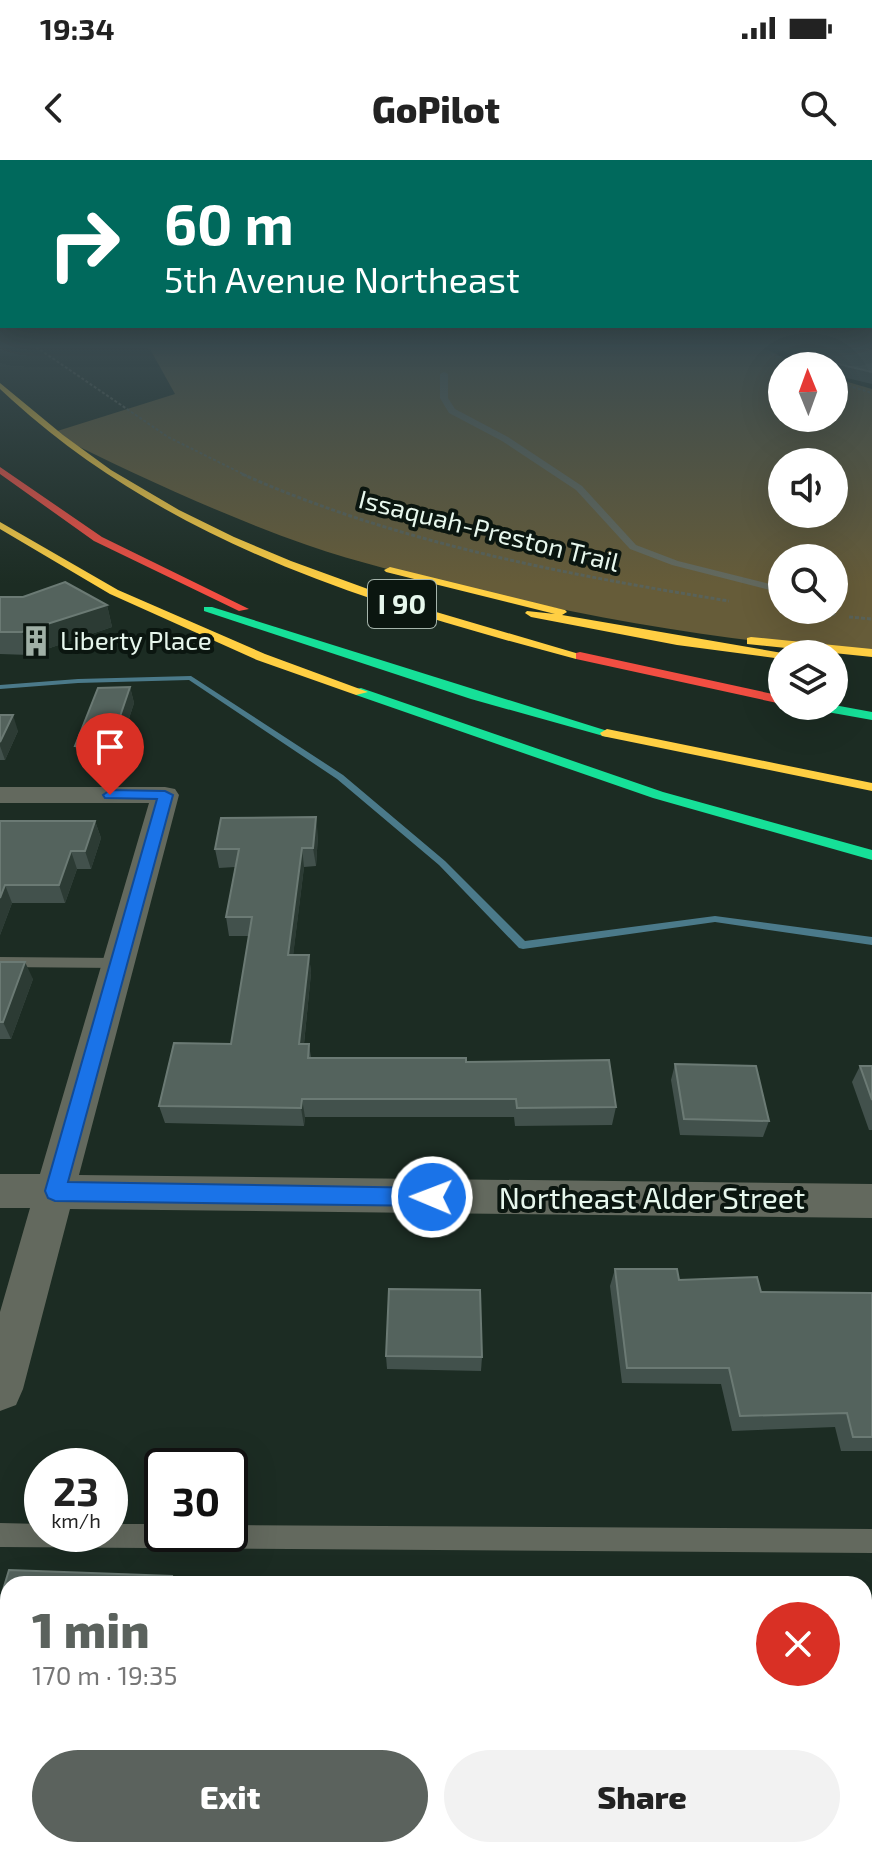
<!DOCTYPE html>
<html lang="en">
<head>
<meta charset="utf-8">
<style>
	:root { --surface:#fff; --page:#f2f2f2; --text:#222; --muted:#767676; --accent:#5b625d }
	body { margin:0; font-family:"Exo 2",sans-serif; background:var(--page); color:var(--text); height:100vh; display:flex; flex-direction:column; font-size:30px; white-space:nowrap }
	* { box-sizing:border-box; margin:0 }
	p { font-size:26px; color:var(--muted) }
	.icon { flex:none; width:44px; height:44px; fill:none; stroke:currentColor; stroke-width:2; stroke-linecap:round; stroke-linejoin:round }
	.map { position:relative; flex:1; overflow:hidden }
	.panel { position:absolute; left:0px; top:1416px; width:872px; height:282px; display:flex; flex-direction:column; background:var(--surface); border-radius:24px 24px 0 0; box-shadow:0 8px 32px #0002 }
	.panel>* { flex:none }
	.hud { position:absolute; left:0px; top:0px; width:872px; height:168px; box-shadow:0 8px 32px #0002; background:#00695c; color:#fff; overflow:hidden }
	.needle { width:52px; rotate:359deg }
	.controls { position:absolute; left:768px; top:192px; display:grid; gap:16px }
	.controls a { display:grid; place-items:center; width:80px; height:80px; border-radius:50%; background:var(--surface); box-shadow:0 8px 32px #0002; font-size:40px }
	.speed { position:absolute; left:24px; top:1288px; display:flex; gap:16px; font-size:40px; font-weight:700; text-align:center }
	.speed>* { display:grid; place-content:center; width:104px; height:104px; border-radius:50%; background:var(--surface); box-shadow:0 8px 32px #0002; line-height:1 }
	.speed small { font-size:20px; font-weight:400 }
	.speed .limit { border:4px solid #111; border-radius:12px; background:#fff; color:#111 }
	.pin { position:absolute; display:grid; place-items:center; width:68px; height:68px; color:#fff; margin:-82px -34px; border-radius:50% 50% 50% 0; rotate:-45deg; box-shadow:0 0 8px #0007 }
	.pin .icon { rotate:45deg }
	.me { position:absolute; width:88px; margin:-44px; rotate:271deg; stroke-linejoin:round; filter:drop-shadow(0 0 6px #0008) }
	.turn { display:flex; align-items:center; gap:28px; height:168px; padding:0 32px; font-size:36px }
	.turn .icon { width:104px; height:104px; stroke-width:2.5 }
	.turn b { display:block; font-size:56px; line-height:68px }
	.round { display:grid; place-items:center; flex:none; width:84px; height:84px; border-radius:42px; background:var(--page) }
	.headline { display:flex; align-items:center; justify-content:space-between; height:136px; padding:0 32px }
	h1 { font-size:48px; font-weight:800; line-height:60px; color:var(--accent) }
	.action { display:flex; gap:16px; margin-top:auto; padding:16px 32px }
	.action a { flex:1; height:92px; border-radius:48px; background:var(--accent); color:#fff; font-size:32px; font-weight:800; line-height:92px; text-align:center }
	.action a+a { background:var(--page); color:var(--text) }
	.status { display:flex; justify-content:space-between; align-items:center; height:56px; padding:0 40px; background:var(--surface); direction:ltr }
	.status svg { height:22px; fill:currentColor }
	header { display:flex; justify-content:space-between; align-items:center; height:104px; padding:0 32px; background:var(--surface); font-size:36px; font-weight:800 }
	.map>svg:first-child { display:block }
	.forest { fill:#665c39; fill-rule:evenodd }
	.lines { fill:none; stroke-linecap:round; stroke-linejoin:round }
	.stream { fill:#4b7a8a; fill-rule:evenodd }
	.path-far1 { stroke:#596259; stroke-width:2; stroke-dasharray:3 2; stroke-linecap:butt }
	.path { stroke:#596259; stroke-width:3; stroke-dasharray:4 2; stroke-linecap:butt }
	.lane { fill:#63695e; fill-rule:evenodd }
	.street { fill:#63695e; fill-rule:evenodd }
	.fast { fill:#16e098; fill-rule:evenodd }
	.slow { fill:#ffcf43; fill-rule:evenodd }
	.jam { fill:#f24e42; fill-rule:evenodd }
	.wall { fill:#42514c }
	.shaded-wall { fill:#2c3b34 }
	.building { fill:#54635d; stroke:#6b7a74; stroke-width:2 }
	.route { fill:#1a73e8; stroke:#114b97; stroke-width:2 }
	.labels { text-anchor:middle; stroke-width:8; stroke-linejoin:round; paint-order:stroke }
	.far-street-label { font-size:26px; fill:#e7f7ed; stroke:#0b1610 }
	.far-poi-label { font-size:26px; fill:#e7f7ed; stroke:#0b1610; text-anchor:start }
	.shield { fill:#0b1610; stroke:#a5b4ab; stroke-width:2 }
	.shield-label { font-size:28px; font-weight:bold; fill:#e7f7ed }
	.street-label { font-size:30px; fill:#e7f7ed; stroke:#0b1610 }
</style>
</head>
<body>
<div class="status"><b>19:34</b><svg viewBox="0 0 49 12"><path d="M0 12V9h3v3zM5 12V6h3v6zM10 12V3h3v9zM15 12V0h3v12zM26 1h20v11H26zM47 4h2v5h-2z"/></svg></div>
<header><svg class="icon" aria-label="back" viewBox="0 0 24 24"><path d="M15 5l-7 7 7 7"/></svg>GoPilot<svg class="icon" aria-label="search" viewBox="0 0 24 24"><circle cx="10" cy="10" r="6"/><path d="M15 15l6 6"/></svg></header>
<div class="map">
<svg width="872" height="1697" viewBox="0 0 872 1697">
	<rect width="100%" height="100%" fill="#1c2c23"/>
	<path class="forest" d="M144 187H762L800 206H782V258H834V218L872 229V493C734 482 599 460 465 428 412 415 358 403 307 385 219 354 134 314 51 273L175 234 150 189ZM782 302H834V354H782ZM782 398H834V450H782Z"/>
	<g class="lines">
		<path class="stream" d="M191 516 343 615 445 701 525 781 715 756 872 777V785L715 762 523 789 519 788 439 705 337 619 189 520 78 523 0 529V525L78 519Z"/>
		<g class="path-far1">
			<path d="M36 187 168 277 247 316"/>
			<path d="M758 187 796 206"/>
			<path d="M834 221 872 233"/>
		</g>
		<g class="path">
			<path d="M242 314C397 383 563 414 729 441"/>
			<path d="M849 457 872 459"/>
		</g>
		<g class="lane">
			<path d="M444 212 448 214V238L455 249 508 277 582 326 636 385 678 401 782 427V433L672 405 630 389 576 330 502 281 449 253 440 238V214Z"/>
			<path d="M819 450H831L836 455 827 457Z"/>
			<path d="M0 797 118 798 126 803 118 808 0 807Z"/>
			<path d="M0 1363 42 1364V1374H110V1364H162V1374H230V1365L872 1369V1393L0 1387Z"/>
		</g>
		<path class="street" d="M0 627H165L175 629 179 635 79 1015 872 1024V1058L70 1049 23 1229 16 1245 0 1251V1152L30 1048H0V1014H40L149 643H0Z"/>
		<g class="fast">
			<path d="M204 447H212L614 573 607 577 471 539 204 451Z"/>
			<path d="M361 528 663 632 872 690V700L653 638 356 535V529Z"/>
			<path d="M834 545 872 552V560L816 550 809 546Z"/>
		</g>
		<g class="slow">
			<path d="M0 223 63 275 111 310 179 350 234 377 291 401 409 444 586 496 576 499C372 445 171 384 12 240L0 229Z"/>
			<path d="M0 362 118 430 265 494 368 532 356 535 257 500 110 434 0 369Z"/>
			<path d="M390 407 565 450 567 452 562 455 788 494H782V499L677 485 531 457 525 453 527 451 555 454 386 412 384 410Z"/>
			<path d="M751 477 872 489V497L747 484V478Z"/>
			<path d="M607 569 872 623V631L602 576 600 573Z"/>
		</g>
		<g class="jam">
			<path d="M0 307 102 377 249 449 239 451 94 381 0 314Z"/>
			<path d="M580 492 782 536V544L576 499V493Z"/>
		</g>
	</g>
	<g class="wall">
		<path d="M775 187H861L872 191V224L834 215V206H814Z"/>
		<path d="M0 437 107 445 112 467 29 495 0 494Z"/>
		<path d="M130 527 134 543 115 602H80L75 586Z"/>
		<path d="M0 555 18 571 5 600H0Z"/>
		<path d="M0 661H95L101 678 91 709H77L65 743H12L0 775Z"/>
		<path d="M318 675 316 706 304 707 293 795H309L311 813 304 884H309L311 898 466 902 616 947 612 965 515 966 514 957H305L304 966 165 963 159 946 231 884 249 776H229L226 757 235 707 219 708 215 689Z"/>
		<path d="M0 802 33 819 11 879H0Z"/>
		<path d="M675 904 769 961 763 977 680 975 671 920Z"/>
		<path d="M860 906H872V970H869L852 922Z"/>
		<path d="M615 1109 761 1132 872 1133V1291H841L835 1267 732 1271 721 1224 622 1223 610 1126Z"/>
		<path d="M386 1196 482 1197 481 1211 387 1209Z"/>
		<path d="M8 1424V1510L0 1509V1440Z"/>
	</g>
	<g class="shaded-wall">
		<path d="M107 445 112 467 29 495 22 472Z"/>
		<path d="M130 527 134 543 115 602 110 586Z"/>
		<path d="M13 555 18 571 5 600 0 586V582Z"/>
		<path d="M316 657 318 675 316 706 313 688Z"/>
		<path d="M95 661 101 678 91 709 85 691Z"/>
		<path d="M302 688 304 707 291 813 288 795Z"/>
		<path d="M71 691 77 709 65 743 59 725Z"/>
		<path d="M5 725 12 743 0 775V738Z"/>
		<path d="M309 795 311 813 302 903 299 884Z"/>
		<path d="M25 802 33 819 11 879 3 862Z"/>
		<path d="M302 939 305 957 304 966 301 948Z"/>
		<path d="M172 1416 178 1424H171Z"/>
		<path d="M144 1690H156L157 1697H144Z"/>
	</g>
	<g class="building">
		<path d="M799 187H861L872 191V212L834 203Z"/>
		<path d="M65 422 107 445 22 472H0V437H23Z"/>
		<path d="M130 527 110 586H75L98 528Z"/>
		<path d="M0 555H13L0 582Z"/>
		<path d="M316 657 313 688H302L288 795H309L299 884H309L308 898H466V902L609 900 616 947 517 948 516 939H302L301 948 159 946 174 883 231 884 252 757H226L239 689H215L221 658Z"/>
		<path d="M0 661H95L85 691H71L59 725H5L0 738Z"/>
		<path d="M0 802H25L3 862H0Z"/>
		<path d="M675 904 756 906 769 961 684 959Z"/>
		<path d="M860 906H872V940Z"/>
		<path d="M615 1109H677L679 1120 757 1117 761 1132 872 1133V1277H853L847 1253 740 1256 729 1208H627Z"/>
		<path d="M389 1129 480 1130 482 1197 386 1196Z"/>
		<path d="M9 1410 172 1416 171 1424H8V1500H0V1440Z"/>
		<path d="M448 1417 600 1423V1424H448Z"/>
		<path d="M8 1604V1690H144V1697H0V1607Z"/>
		<path d="M442 1690H617L618 1697H442Z"/>
	</g>
	<linearGradient id="sky" x2="0" y2="1"><stop stop-color="#0f1813"/><stop offset="0.44" stop-color="#3a4b50"/><stop offset="1" stop-color="#3a4b50" stop-opacity="0"/></linearGradient>
	<rect width="872" height="424" fill="url(#sky)"/>
	<path class="route" d="M110 630 165 631 173 635 68 1022 432 1028 440 1031 443 1037 440 1044 432 1046 55 1041 48 1038 45 1031 157 639 105 638 103 635Z"/>
	<defs>
		<symbol id="building-bare" viewBox="-9 -9 18 18"><path d="M-4-6H4V6H1V3H-1V6H-4ZM-2.5-4.3h1.7v1.8h-1.7ZM.8-4.3h1.7v1.8H.8ZM-2.5-1h1.7V.8h-1.7ZM.8-1h1.7V.8H.8Z" fill="#a0b0a6" stroke="#0b1610" stroke-width="2.5" paint-order="stroke"/></symbol>
	</defs>
	<g fill-rule="evenodd">
		<use href="#building-bare" x="14" y="459" width="44" height="44"/>
	</g>
	<g class="labels">
		<g class="far-street-label">
			<text transform="translate(489 371) rotate(14)" y="9">Issaquah-Preston Trail</text>
		</g>
		<g class="far-poi-label">
			<text x="60" y="490">Liberty Place</text>
		</g>
		<rect class="shield" x="368" y="420" width="68" height="48" rx="6"/>
		<g class="shield-label">
			<text x="402" y="454">I 90</text>
		</g>
		<g class="street-label">
			<text x="652" y="1049">Northeast Alder Street</text>
		</g>
	</g>
</svg>
<div class="controls">
<a><svg class="needle" viewBox="-14 -14 28 28"><path d="M0-13l5 13h-10z" fill="#e53935"/><path d="M0 13l5-13h-10z" fill="#767676"/></svg></a>
<a><svg class="icon" aria-label="sound" viewBox="0 0 24 24"><path d="M4 9h4l5-4v14l-5-4H4zM17 9q2 3 0 6"/></svg></a>
<a><svg class="icon" aria-label="search" viewBox="0 0 24 24"><circle cx="10" cy="10" r="6"/><path d="M15 15l6 6"/></svg></a>
<a><svg class="icon" aria-label="layers" viewBox="0 0 24 24"><path d="M12 4l9 5-9 5-9-5zM3 14l9 5 9-5"/></svg></a>
</div>
<div class="speed"><div>23<small>km/h</small></div><div class="limit">30</div></div>
<div class="pin" style="left:110px;top:635px;background:#d93025"><svg class="icon" aria-label="arrive" viewBox="0 0 24 24"><path d="M6 21V4h12l-3 4 3 4H6"/></svg></div>
<svg class="me" style="left:432px;top:1037px" viewBox="-20 -20 40 40"><circle r="17" fill="#1a73e8" stroke="#fff" stroke-width="3"/><path d="M0-11L8 9 0 5-8 9z" fill="#fff"/></svg>
<div class="hud">
<div class="turn"><svg class="icon" aria-label="right" viewBox="0 0 24 24"><path d="M7 20v-9h11M14 6l5 5-5 5"/></svg><div><b>60 m</b>5th Avenue Northeast</div></div>
</div>
<section class="panel">
<div class="headline"><div><h1>1 min</h1><p>170 m · 19:35</p></div><a class="round" style="background:#d93025;color:#fff"><svg class="icon" aria-label="close" viewBox="0 0 24 24"><path d="M6 6l12 12M18 6L6 18"/></svg></a></div>
<div class="action"><a>Exit</a><a>Share</a></div>
</section>
</div>
</body>
</html>
